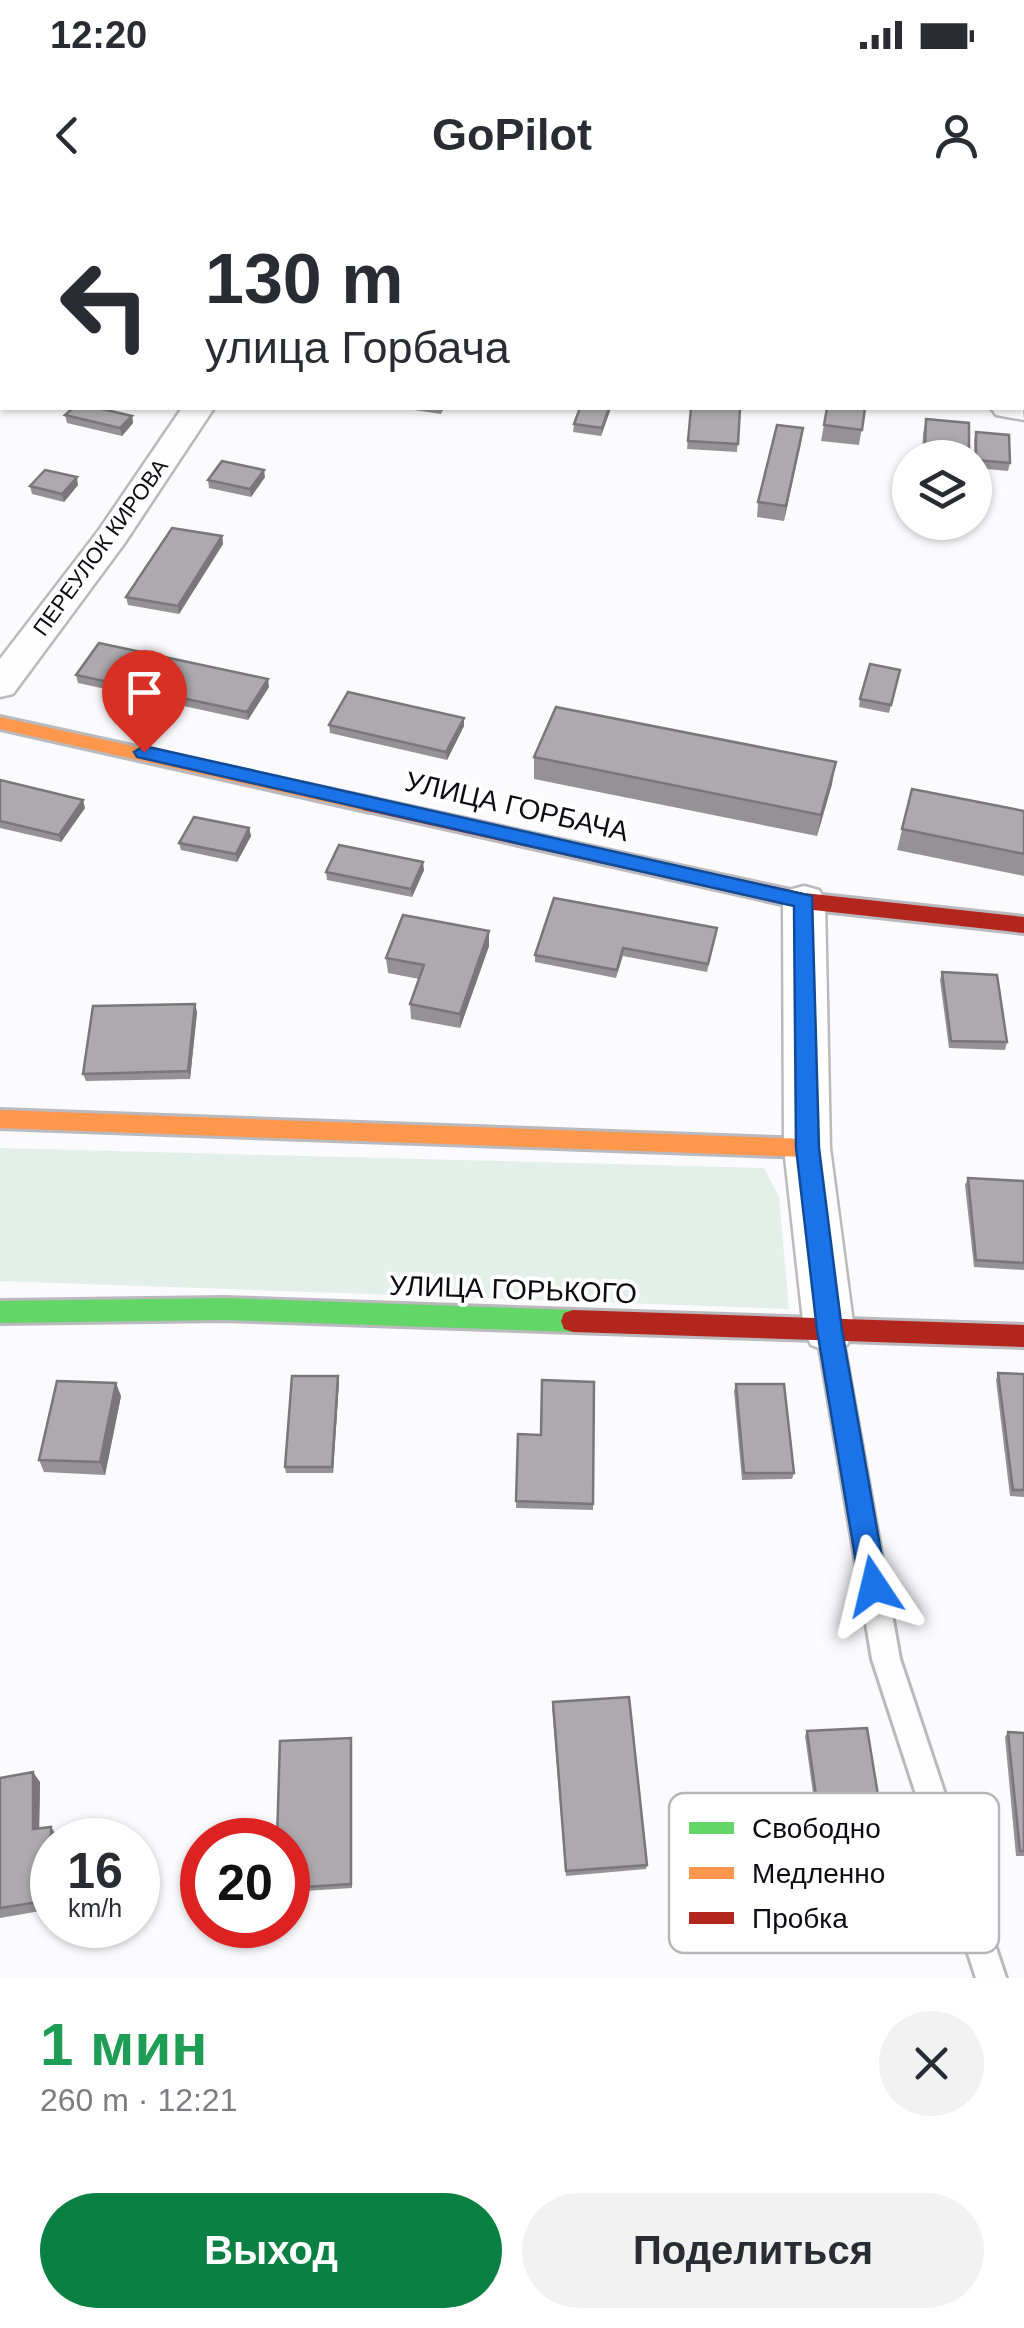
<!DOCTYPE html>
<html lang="ru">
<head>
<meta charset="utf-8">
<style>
	:root { --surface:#fff; --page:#f2f2f3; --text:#2b2b33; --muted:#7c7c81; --accent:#0b8043 }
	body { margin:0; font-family:Helvetica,sans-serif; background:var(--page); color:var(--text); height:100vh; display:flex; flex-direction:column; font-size:38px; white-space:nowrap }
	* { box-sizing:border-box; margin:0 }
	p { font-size:32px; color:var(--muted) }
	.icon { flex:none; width:55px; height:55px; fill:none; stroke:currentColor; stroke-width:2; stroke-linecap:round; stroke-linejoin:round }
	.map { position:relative; height:1778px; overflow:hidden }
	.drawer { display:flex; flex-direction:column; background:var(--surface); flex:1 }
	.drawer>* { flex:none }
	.banner { position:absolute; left:0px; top:0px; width:1025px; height:210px; box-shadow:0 2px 8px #0004; background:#fff; color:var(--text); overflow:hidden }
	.fabs { position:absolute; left:892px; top:240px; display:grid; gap:20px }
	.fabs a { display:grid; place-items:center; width:100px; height:100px; border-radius:50%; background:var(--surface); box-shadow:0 2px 8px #0004; font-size:50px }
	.speed { position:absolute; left:30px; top:1618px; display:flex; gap:20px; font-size:50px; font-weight:700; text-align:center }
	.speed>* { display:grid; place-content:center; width:130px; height:130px; border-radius:50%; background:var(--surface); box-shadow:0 2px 8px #0004; line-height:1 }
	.speed small { font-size:25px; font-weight:400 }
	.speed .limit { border:15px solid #d22; background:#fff; color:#111 }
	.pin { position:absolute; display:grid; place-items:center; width:85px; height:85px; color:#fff; margin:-102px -42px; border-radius:50% 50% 50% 0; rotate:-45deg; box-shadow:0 0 10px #0007 }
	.pin .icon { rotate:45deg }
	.me { position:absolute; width:110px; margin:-55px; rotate:350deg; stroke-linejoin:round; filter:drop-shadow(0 0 8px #0008) }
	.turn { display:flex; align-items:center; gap:35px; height:210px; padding:0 40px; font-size:45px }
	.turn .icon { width:130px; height:130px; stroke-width:2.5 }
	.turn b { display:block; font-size:70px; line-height:85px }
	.round { display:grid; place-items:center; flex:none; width:105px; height:105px; border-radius:52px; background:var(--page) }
	.head { display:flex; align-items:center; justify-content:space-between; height:170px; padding:0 40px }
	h1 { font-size:60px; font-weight:700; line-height:75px; color:#1e9e55 }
	.primary-button { display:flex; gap:20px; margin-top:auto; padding:20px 40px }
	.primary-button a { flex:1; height:115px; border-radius:60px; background:var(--accent); color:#fff; font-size:40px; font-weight:700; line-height:115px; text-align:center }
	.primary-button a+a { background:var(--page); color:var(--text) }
	.status { display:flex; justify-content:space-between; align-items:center; height:70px; padding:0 50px; background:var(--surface); direction:ltr }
	.status svg { height:28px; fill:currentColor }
	header { display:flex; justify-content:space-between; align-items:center; height:130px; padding:0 40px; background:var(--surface); font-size:45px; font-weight:700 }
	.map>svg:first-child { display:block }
	.green { fill:#e3efe9 }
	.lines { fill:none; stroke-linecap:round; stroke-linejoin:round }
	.lane-casing { stroke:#bab9be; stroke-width:6 }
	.street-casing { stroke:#bab9be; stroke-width:5 }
	.fast-casing { stroke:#bab9be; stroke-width:6 }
	.slow-casing { stroke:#bab9be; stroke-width:6 }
	.jam-casing { stroke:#bab9be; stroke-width:6 }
	.lane { fill:#fefeff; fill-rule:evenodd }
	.street { fill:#fefeff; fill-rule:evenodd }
	.fast { fill:#63d668; fill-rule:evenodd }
	.slow { fill:#ff974d; fill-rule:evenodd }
	.jam { fill:#b3261e; fill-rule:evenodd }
	.wall { fill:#959296 }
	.shaded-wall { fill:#79777a }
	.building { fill:#adaaae; stroke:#79777a; stroke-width:2.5 }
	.route { fill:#1a73e8; stroke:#114b97; stroke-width:2.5 }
	.labels { text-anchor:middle; stroke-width:8; stroke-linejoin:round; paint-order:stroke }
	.far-street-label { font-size:22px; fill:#0c0b12; stroke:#fff }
	.street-label { font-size:28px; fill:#0c0b12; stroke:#fff }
	.key { fill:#fff; stroke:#b6b6b8; stroke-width:2.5 }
	.key-label { font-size:28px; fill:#0c0b12 }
</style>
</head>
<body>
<div class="status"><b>12:20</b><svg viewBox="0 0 49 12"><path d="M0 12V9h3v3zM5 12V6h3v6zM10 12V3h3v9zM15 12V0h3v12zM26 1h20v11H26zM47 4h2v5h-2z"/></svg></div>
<header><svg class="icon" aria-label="back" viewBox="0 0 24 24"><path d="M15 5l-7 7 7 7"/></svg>GoPilot<svg class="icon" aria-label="person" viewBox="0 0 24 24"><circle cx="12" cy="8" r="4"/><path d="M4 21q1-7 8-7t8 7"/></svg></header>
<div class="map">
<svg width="1024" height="1778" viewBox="0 0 1024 1778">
	<rect width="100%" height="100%" fill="#fbfafd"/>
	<path class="green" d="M0 948 764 968 779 997 789 1109 0 1081Z"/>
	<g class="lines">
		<defs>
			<path id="lane" d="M829 1119 838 1122 841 1130 900 1459 1006 1778H976L872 1459 817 1130 820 1122Z"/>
			<g id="street">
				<rect x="0" y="162" width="2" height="19"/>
				<path d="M1022 200 1024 220 996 215 991 208H1022Z"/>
				<path d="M182 208H214L124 344 13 494 0 497V459L99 330Z"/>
				<path d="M804 686 819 690 825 701 830 948 854 1130 847 1145 829 1152 811 1145 804 1130 784 948 783 701 789 690Z"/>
			</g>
			<path id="fast" d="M224 1098 573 1110 582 1113 585 1121 582 1129 573 1132 224 1120 0 1123V1101Z"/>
			<g id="slow">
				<path d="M0 517 370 598 380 605 370 612 0 529Z"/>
				<path d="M0 910 807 939 815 941 819 948 815 955 807 957 0 928Z"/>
			</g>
			<g id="jam">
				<path d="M370 598 804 693 1024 717V733L804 709 363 610 360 605Z"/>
				<path d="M573 1110 1024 1125V1147L573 1132 564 1129 561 1121 564 1113Z"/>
			</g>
		</defs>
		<use href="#lane" class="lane-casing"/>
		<use href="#street" class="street-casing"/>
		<use href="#fast" class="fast-casing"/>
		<use href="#slow" class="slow-casing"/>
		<use href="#jam" class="jam-casing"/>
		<use href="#lane" class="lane"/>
		<use href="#street" class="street"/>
		<use href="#fast" class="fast"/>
		<use href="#slow" class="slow"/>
		<use href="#jam" class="jam"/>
	</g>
	<g class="wall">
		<path d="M414 208H444L441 214 414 210Z"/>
		<path d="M611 208 601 236 573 232 574 224Z"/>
		<path d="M691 208H740L737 252 687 249Z"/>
		<path d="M827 208H865L859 245 821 241Z"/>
		<path d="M65 215 132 216 133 223 122 236 67 223Z"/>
		<path d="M926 219 969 248 967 258H922L923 234Z"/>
		<path d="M803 228 784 321 757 317 758 302Z"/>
		<path d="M976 232 1010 263 1008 271 975 268 974 240Z"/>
		<path d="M265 277 251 297 209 288 208 280Z"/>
		<path d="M78 285 64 302 32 294 30 286Z"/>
		<path d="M222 336 223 344 179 414 128 405 126 397Z"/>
		<path d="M900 470 889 513 859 507 860 499Z"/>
		<path d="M76 475 269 487 248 520 78 483Z"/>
		<path d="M329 525 464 526 447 560 330 533Z"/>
		<path d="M534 557 832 584 817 636 534 579Z"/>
		<path d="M0 580 85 608 61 642 0 628Z"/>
		<path d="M912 589 1024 611V676L897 650Z"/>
		<path d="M249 628 251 636 237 662 181 650 179 643Z"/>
		<path d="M424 670 412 697 327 680 326 672Z"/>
		<path d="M717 728 707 772 623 756 616 778 535 762V755Z"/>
		<path d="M489 731V746L460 828 411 819 410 804 419 779 388 773 386 758Z"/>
		<path d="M942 772 1007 842 1005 850 949 848 940 780Z"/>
		<path d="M197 812 190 879 86 881 83 874Z"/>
		<path d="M968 978 1024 981V1070L974 1067 965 985Z"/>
		<path d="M998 1173 1024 1174V1297L1010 1296 996 1180Z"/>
		<path d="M339 1182 333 1273H286L285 1267Z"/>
		<path d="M594 1182 593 1310 516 1308 518 1234 541 1235Z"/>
		<path d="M736 1184 794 1273 792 1279 742 1280 734 1191Z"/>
		<path d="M121 1196 105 1275 44 1272 39 1260Z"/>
		<path d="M552 1507 647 1665 646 1669 566 1676Z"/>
		<path d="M807 1531 887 1650 884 1654 822 1658 805 1536Z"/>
		<path d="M1008 1532 1024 1533V1656H1016L1005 1537Z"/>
		<path d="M352 1543V1688L288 1692V1640Z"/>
		<path d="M0 1578 40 1582 39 1628 57 1636V1640H52V1709L0 1718Z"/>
	</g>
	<g class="shaded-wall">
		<path d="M609 208H611L601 236 602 228Z"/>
		<path d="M132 216 133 223 122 236 120 228Z"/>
		<path d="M803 228 801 243 784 321 786 306Z"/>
		<path d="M264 270 265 277 251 297 250 289Z"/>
		<path d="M77 277 78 285 64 302 62 294Z"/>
		<path d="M222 336 223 344 179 414 178 406Z"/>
		<path d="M268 479 269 487 248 520 247 512Z"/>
		<path d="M464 518V526L447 560 446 552Z"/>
		<path d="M836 562 832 584 817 636 821 615Z"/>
		<path d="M83 600 85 608 61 642 59 635Z"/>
		<path d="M249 628 251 636 237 662 236 654Z"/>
		<path d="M423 662 424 670 412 697 411 689Z"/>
		<path d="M489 731V746L460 828V814Z"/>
		<path d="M195 804 197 812 190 879 188 871Z"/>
		<path d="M338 1176 339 1182 333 1273 332 1267Z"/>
		<path d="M116 1183 121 1196 105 1275 100 1262Z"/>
		<path d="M351 1538 352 1543V1688L351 1684Z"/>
		<path d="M33 1572 40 1582 39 1639 33 1629Z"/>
		<path d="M51 1627 57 1636V1640H52V1703L51 1700Z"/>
	</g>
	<g class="building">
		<path d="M1009 0H1024V14L1022 13V2H1008Z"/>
		<path d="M73 208H98L132 216 120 228 65 215Z"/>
		<path d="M580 208H609L602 228 574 224Z"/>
		<path d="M691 208H740L738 244 688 241Z"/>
		<path d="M827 208H865L862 230 824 225Z"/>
		<path d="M926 219 969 223V248L925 244Z"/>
		<path d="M777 225 803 228 786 306 758 302Z"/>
		<path d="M976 232 1009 235 1010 263 976 260Z"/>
		<path d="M222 261 264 270 250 289 208 280Z"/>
		<path d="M45 270 77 277 62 294 30 286Z"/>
		<path d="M172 328 222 336 178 406 126 397Z"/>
		<path d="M99 443 268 479 247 512 76 475Z"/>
		<path d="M870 464 900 470 891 505 860 499Z"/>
		<path d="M348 492 464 518 446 552 329 525Z"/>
		<path d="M556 507 836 562 821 615 534 557Z"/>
		<path d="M0 580 83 600 59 635 0 621Z"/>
		<path d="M912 589 1024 611V654L902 629Z"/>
		<path d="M194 617 249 628 236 654 179 643Z"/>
		<path d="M339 645 423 662 411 689 326 672Z"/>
		<path d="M554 698 717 728 708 764 623 748 617 770 535 755Z"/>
		<path d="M403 715 489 731 460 814 410 804 424 765 386 758Z"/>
		<path d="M942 772 997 775 1007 842 951 841Z"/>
		<path d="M195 804 188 871 83 874 93 806Z"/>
		<path d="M968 978 1024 981V1063L976 1060Z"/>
		<path d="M998 1173 1024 1174V1290H1013Z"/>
		<path d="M292 1176H338L332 1267H285Z"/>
		<path d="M542 1180 594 1182 593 1304 516 1301 518 1234 541 1235Z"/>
		<path d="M57 1181 116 1183 100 1262 39 1260Z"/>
		<path d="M736 1184H784L794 1273H744Z"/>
		<path d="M629 1497 647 1665 566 1671 553 1502Z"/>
		<path d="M867 1528 887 1650 824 1653 807 1531Z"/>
		<path d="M1008 1532 1024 1533V1651H1020Z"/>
		<path d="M351 1538V1684L288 1688V1640H277L280 1541Z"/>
		<path d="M33 1572V1629L51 1627V1700L0 1708V1578Z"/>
	</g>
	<path class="route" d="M144 546 812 696 819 948 842 1130 887 1386 883 1396 874 1399 864 1396 860 1386 817 1130 796 948 794 706 137 557 134 552Z"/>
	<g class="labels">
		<g class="far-street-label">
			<text transform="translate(100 347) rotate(-54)" y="8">ПЕРЕУЛОК КИРОВА</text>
		</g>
		<g class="street-label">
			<text transform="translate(517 606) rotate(13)" y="10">УЛИЦА ГОРБАЧА</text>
			<text transform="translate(513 1089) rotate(2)" y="10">УЛИЦА ГОРЬКОГО</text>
		</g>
	</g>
	<rect x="669" y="1593" width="330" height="160" rx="15" class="key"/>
	<rect x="689" y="1622" width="45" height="12" fill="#63d668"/>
	<rect x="689" y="1667" width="45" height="12" fill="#ff974d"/>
	<rect x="689" y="1712" width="45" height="12" fill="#b3261e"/>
	<g class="key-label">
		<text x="752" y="1638">Свободно</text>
		<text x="752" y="1683">Медленно</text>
		<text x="752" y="1728">Пробка</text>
	</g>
</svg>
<div class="fabs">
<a><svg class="icon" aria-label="layers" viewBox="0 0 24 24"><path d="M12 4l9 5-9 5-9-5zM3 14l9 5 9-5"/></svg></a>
</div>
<div class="speed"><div>16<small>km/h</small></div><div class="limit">20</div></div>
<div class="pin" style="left:144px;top:552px;background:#d93025"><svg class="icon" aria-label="arrive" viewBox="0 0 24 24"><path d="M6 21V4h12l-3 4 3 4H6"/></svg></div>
<svg class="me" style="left:874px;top:1386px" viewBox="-20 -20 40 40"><path d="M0-17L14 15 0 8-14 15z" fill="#1a73e8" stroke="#fff" stroke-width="4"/></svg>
<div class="banner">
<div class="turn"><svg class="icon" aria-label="left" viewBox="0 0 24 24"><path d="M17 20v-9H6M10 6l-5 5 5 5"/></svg><div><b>130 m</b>улица Горбача</div></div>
</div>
</div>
<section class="drawer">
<div class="head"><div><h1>1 мин</h1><p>260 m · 12:21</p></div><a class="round"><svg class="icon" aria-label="close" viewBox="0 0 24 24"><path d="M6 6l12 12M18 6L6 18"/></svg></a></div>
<div class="primary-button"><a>Выход</a><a>Поделиться</a></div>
</section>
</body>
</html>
